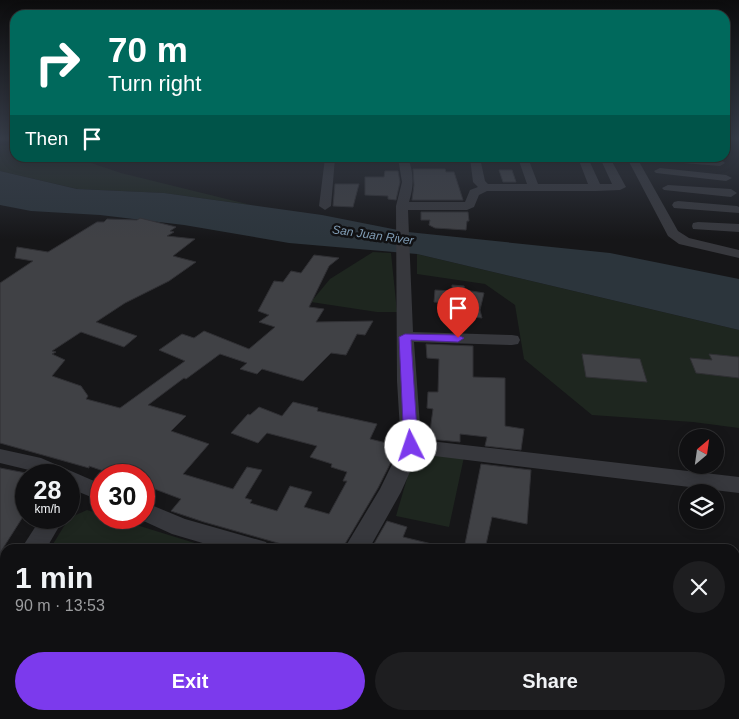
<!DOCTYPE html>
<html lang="en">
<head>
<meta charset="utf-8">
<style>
	:root { --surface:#101012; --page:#1e1e20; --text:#f1f3f6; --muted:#9c9d9f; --line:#303032; --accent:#7c3aed }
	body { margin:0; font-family:Arial,sans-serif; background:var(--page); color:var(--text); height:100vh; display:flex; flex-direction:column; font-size:19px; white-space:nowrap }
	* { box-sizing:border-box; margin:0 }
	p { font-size:16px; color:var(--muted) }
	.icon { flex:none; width:28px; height:28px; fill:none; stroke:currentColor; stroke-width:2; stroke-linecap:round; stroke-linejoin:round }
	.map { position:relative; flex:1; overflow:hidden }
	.details { position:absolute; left:0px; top:544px; width:740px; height:176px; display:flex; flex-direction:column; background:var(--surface); border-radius:15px 15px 0 0; box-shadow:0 2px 12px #0003,0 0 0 1px var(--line) }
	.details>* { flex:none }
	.top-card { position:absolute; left:10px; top:10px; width:720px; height:152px; border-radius:15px; box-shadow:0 2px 12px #0003,0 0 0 1px var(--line); background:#00695c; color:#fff; overflow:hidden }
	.needle { width:32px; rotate:29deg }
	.tools { position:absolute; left:679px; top:429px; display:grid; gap:10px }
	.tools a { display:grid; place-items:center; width:45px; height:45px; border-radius:50%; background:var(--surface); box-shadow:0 2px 12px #0003,0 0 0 1px var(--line); font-size:25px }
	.speed { position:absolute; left:15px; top:464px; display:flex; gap:10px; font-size:25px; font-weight:700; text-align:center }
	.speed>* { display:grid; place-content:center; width:65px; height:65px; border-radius:50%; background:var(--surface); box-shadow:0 2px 12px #0003,0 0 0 1px var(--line); line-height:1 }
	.speed small { font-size:12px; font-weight:400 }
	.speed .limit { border:8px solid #d22; background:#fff; color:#111 }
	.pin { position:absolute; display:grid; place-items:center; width:42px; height:42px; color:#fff; margin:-51px -21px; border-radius:50% 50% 50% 0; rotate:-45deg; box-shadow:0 0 5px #0007 }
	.pin .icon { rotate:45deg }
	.me { position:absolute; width:55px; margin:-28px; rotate:356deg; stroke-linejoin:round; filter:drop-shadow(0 0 4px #0008) }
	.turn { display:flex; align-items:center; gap:18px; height:105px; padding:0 15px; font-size:22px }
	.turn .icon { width:65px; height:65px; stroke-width:2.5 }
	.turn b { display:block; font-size:35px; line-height:42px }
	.then { display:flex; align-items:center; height:48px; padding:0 15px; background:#0003; gap:10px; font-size:19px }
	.round { display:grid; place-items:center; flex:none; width:52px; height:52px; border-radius:26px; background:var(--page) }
	.summary { display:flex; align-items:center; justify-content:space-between; height:85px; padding:0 15px }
	h1 { font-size:30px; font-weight:600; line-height:38px }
	.action { display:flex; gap:10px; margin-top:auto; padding:10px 15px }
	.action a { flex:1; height:58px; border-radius:30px; background:var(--accent); color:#fff; font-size:20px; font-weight:600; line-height:58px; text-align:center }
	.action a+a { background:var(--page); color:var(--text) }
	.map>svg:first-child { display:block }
	.built { fill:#222225 }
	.green { fill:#1e261f }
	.water { fill:#2c353c }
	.building { fill:#404145; stroke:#303034 }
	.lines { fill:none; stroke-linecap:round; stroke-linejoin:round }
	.path { stroke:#3d3f44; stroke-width:4.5; stroke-dasharray:4 5.5; stroke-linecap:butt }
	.minor { fill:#37383d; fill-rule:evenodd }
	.major { fill:#53555c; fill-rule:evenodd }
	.route { fill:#7c3aed; stroke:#51269a }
	.labels { text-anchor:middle; stroke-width:5; stroke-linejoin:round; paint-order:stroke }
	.far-water-label { font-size:12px; font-style:italic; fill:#7f9bb3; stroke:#111113 }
</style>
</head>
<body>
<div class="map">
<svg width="739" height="719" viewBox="0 0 739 719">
	<rect width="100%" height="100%" fill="#161618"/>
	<path class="built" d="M341 715H408V719H340Z"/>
	<g class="green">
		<path d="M0 145 15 146V158H76L121 173 251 205 164 193 78 189 0 171Z"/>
		<path d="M373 252 391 253 397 312H377L311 302 330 279Z"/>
		<path d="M417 254 739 330V428L693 422 592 415 524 359 515 305 485 284 417 274Z"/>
		<path d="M416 448 464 457 449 527 396 516Z"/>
		<path d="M87 510 101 514V518H114L214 549H50L69 518Z"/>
	</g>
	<path class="water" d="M0 171 77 189 164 193 322 215 408 232 610 253 739 279V330L417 254 289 243 184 225 100 215 31 211 0 205Z"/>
	<g class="building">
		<path d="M413 169H445L446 172H454L463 200H412L414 185Z"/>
		<path d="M499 170H512L516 182H503Z"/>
		<path d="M385 171H398L400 182 396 200 388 199V196L365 195V177H384Z"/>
		<path d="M335 184H359L353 207 333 206Z"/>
		<path d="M421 212H468L469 221H467L466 230 435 228 429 225 430 220H421Z"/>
		<path d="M140 218 176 227 170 231 174 232 167 236 195 239 173 256 196 262 169 281 125 303 96 322 137 336 124 347 81 332 52 351 56 352 52 354 65 360 52 376 81 386 88 396 86 399 120 408 185 361 159 350 182 334 194 338 204 331 249 349 275 327 259 322 269 315 258 311 274 281 283 282 291 271 301 273 314 255 339 258 329 266 309 307 324 309 316 322 373 321 365 335 357 334 346 355 331 353 303 381 262 369 257 374 240 369 247 363 220 354 186 379 184 378 148 405 186 416 171 431 209 444 183 474 233 489 247 467 262 470 245 498 252 500 250 503 277 511 290 486 312 492 304 507 329 514 347 481H343L347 472 331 467 332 464 310 457 317 446 267 433 258 443 231 433 248 414 250 415 259 407 282 416 293 402 318 408 317 411 377 424 370 439 399 446 378 488 342 549H299L204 522 171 511 181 499 144 485V475H115L89 466V468L0 443V283L33 261 15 258 17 247 48 252 97 222H104L107 219 137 220Z"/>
		<path d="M452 285 464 286 465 290 484 293 480 310 482 318 453 315 452 311H445L444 303 434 302 435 290 452 291Z"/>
		<path d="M426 344 473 346V377L505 378V426L524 429 521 450 485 446 487 437 460 434V442L429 439 433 409 427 408 428 392H438L439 359 427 358Z"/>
		<path d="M582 354 640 359 647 382 586 377Z"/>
		<path d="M709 354 739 357V378L696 373 690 358 712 360Z"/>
		<path d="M481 464 531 470 527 524 492 517 485 549H464Z"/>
		<path d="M0 468 26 473V512L0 553Z"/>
		<path d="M387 521 407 527 403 537 432 544V549H371Z"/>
	</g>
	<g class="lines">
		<path class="path" d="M54 719 56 715"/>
		<g class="minor">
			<path d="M0 138H15V142L0 140Z"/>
			<path d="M199 158H210L205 161Z"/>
			<path d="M325 158H335L331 206 325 210 319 206Z"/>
			<path d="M398 158H408C414 173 414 186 409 202H465L470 190 478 187 473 182 470 158H480L485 181 488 184H527L518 158H528L538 184H588L578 158H588L600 184H612L600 158H610L626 187 620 190 596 191H487L479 195 474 207 467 210H408L413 332 512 335 518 336 520 340 518 344 512 345 414 342 421 440 739 477V493L418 454 401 492 369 549H344L380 489 401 446 397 381 396 206 402 182Z"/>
			<path d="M627 158H637L678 231 689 238 739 250V258L679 244 668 236Z"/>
			<path d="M654 158C667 156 717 155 725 163L720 166 659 161Z"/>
			<path d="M660 168 726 175 732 178 726 181 656 173 654 171Z"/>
			<path d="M668 185 731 189 737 193 731 197 664 190 662 188Z"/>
			<path d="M678 201 737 206 739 207V213L674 208 672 205 674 202Z"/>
			<path d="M698 222 739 224V232L693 229 692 226 693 223Z"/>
			<path d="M0 449 41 458 101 484V501L69 488V475H41L29 470 0 463Z"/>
			<path d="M144 502 185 519 266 542 270 549H223L172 534 137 518H144Z"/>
			<path d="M41 518H64L46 549H21Z"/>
			<path d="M5 582V611L0 612V584Z"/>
			<path d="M140 715H170L168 719H138Z"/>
			<rect x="502" y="715" width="30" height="4"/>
		</g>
		<g class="major">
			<path d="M0 616 5 617V649L0 648Z"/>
			<path d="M569 715H623L625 719H571Z"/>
		</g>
	</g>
	<linearGradient id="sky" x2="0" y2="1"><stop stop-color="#0c0c0d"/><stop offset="0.58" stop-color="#363c48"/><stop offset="1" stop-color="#363c48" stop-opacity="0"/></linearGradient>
	<rect width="739" height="239" fill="url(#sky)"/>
	<path class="route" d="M405 334 458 335 464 338 458 342 411 340 418 446 416 449H406L404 446 399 337Z"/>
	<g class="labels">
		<g class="far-water-label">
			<text transform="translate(373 235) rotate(8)" y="4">San Juan River</text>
		</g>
	</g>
</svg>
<div class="tools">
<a><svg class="needle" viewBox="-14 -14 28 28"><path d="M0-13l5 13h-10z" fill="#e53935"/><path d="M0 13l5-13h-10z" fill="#9c9d9f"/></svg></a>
<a><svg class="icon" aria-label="layers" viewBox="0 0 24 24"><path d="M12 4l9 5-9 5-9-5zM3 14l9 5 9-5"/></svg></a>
</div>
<div class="speed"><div>28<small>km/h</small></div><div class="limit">30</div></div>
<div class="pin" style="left:458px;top:338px;background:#d93025"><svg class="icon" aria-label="arrive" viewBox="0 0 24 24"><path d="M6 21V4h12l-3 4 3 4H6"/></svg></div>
<svg class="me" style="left:411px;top:446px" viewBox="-20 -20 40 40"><circle r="19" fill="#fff"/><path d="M0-13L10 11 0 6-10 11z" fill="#7c3aed"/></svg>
<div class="top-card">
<div class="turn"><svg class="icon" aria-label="right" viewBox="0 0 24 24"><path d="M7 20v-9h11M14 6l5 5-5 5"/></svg><div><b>70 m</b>Turn right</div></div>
<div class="then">Then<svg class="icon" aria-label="arrive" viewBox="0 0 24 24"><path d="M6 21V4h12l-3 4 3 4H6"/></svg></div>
</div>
<section class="details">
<div class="summary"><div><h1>1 min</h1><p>90 m · 13:53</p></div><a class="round"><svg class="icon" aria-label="close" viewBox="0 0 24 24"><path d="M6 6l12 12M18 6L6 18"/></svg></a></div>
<div class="action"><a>Exit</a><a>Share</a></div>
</section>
</div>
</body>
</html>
